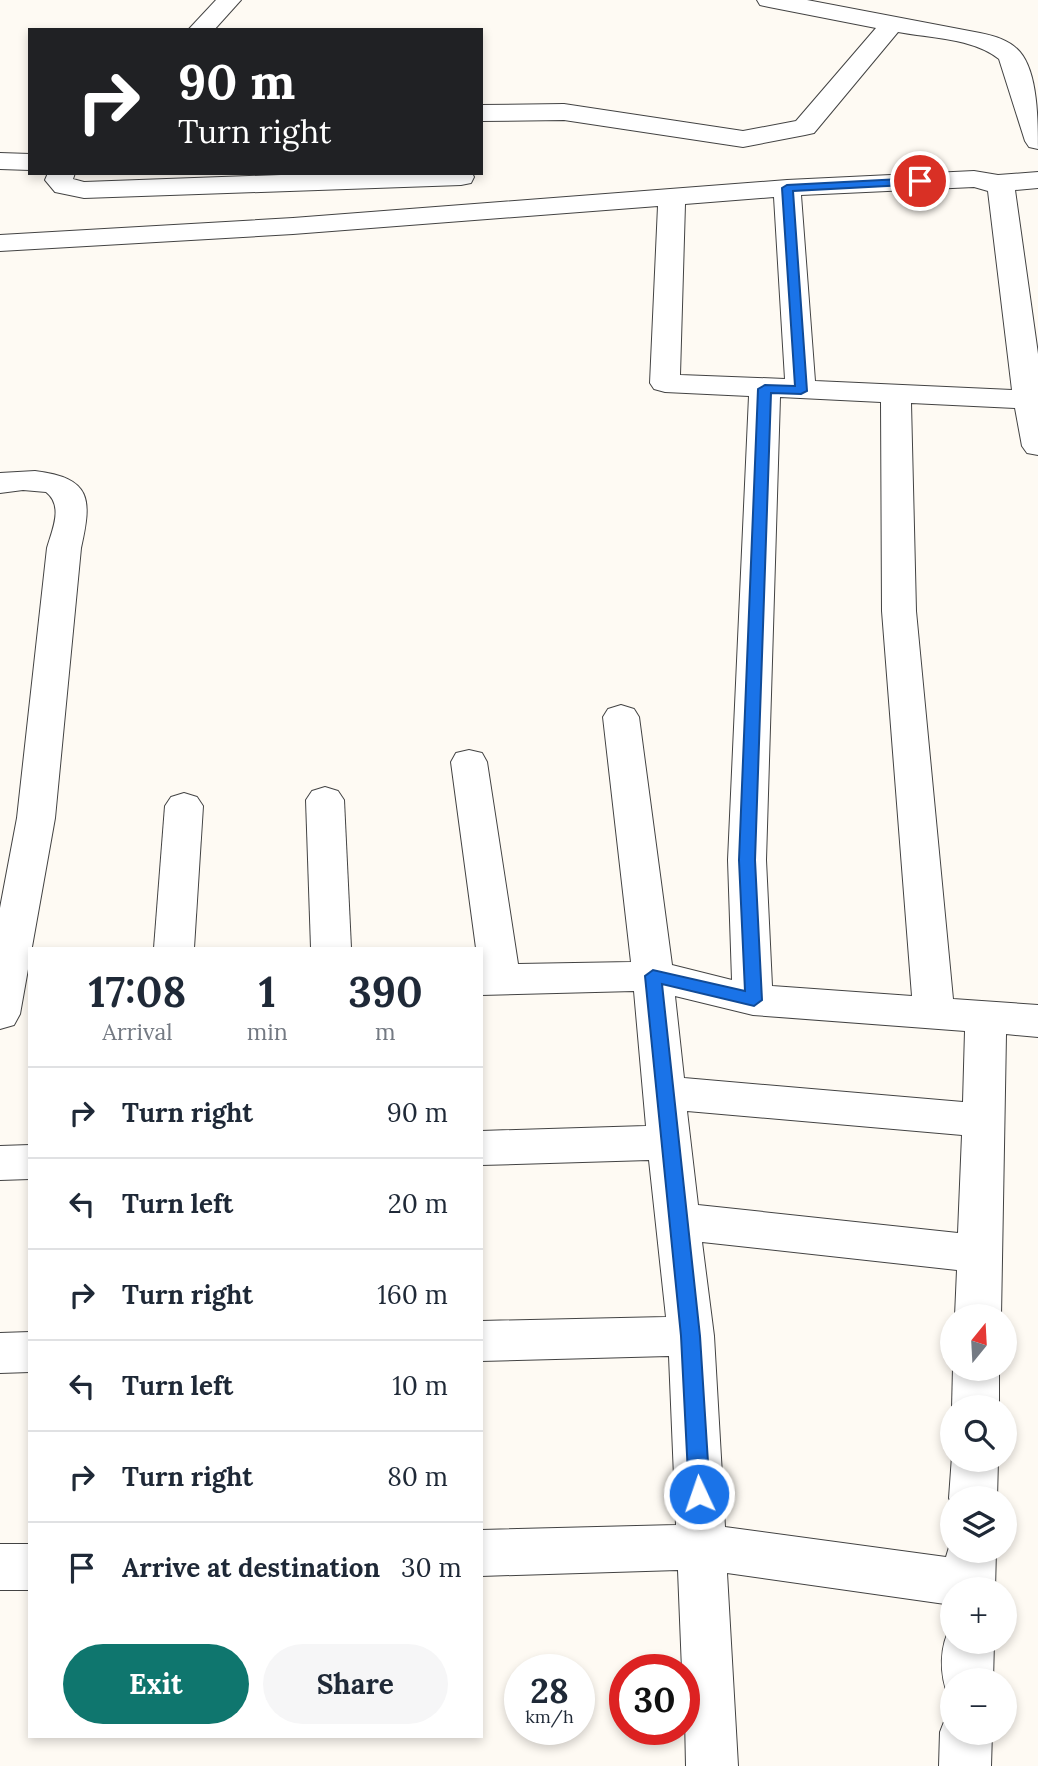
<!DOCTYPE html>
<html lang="en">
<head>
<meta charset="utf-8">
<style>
	:root { --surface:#fff; --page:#f6f6f7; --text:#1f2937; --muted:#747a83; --line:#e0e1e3; --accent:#0f766e }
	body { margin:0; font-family:Lora,serif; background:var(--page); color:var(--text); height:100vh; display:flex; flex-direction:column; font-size:26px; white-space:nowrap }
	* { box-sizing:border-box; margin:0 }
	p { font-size:23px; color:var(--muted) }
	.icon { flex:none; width:38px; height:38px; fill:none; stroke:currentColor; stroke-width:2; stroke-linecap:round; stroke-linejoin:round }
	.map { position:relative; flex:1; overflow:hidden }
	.side { position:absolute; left:28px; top:947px; width:455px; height:791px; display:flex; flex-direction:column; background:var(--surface); border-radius:0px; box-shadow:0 4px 10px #0003 }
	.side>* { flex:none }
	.guide { position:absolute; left:28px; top:28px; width:455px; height:147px; border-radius:0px; box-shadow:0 4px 10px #0003; background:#202124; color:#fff; overflow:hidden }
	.needle { width:46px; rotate:18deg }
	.buttons { position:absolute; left:940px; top:1304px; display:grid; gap:14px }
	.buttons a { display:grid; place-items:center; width:77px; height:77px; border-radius:50%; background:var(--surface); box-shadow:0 4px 10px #0003; font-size:35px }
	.speed { position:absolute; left:504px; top:1654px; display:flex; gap:14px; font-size:35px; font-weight:700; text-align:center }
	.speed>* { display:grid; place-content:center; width:91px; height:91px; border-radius:50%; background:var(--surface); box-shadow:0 4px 10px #0003; line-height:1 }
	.speed small { font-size:18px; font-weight:400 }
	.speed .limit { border:10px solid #d22; background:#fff; color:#111 }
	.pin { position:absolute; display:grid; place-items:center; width:60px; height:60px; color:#fff; margin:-30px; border:4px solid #fff; border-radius:50%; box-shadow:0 2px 7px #0007 }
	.me { position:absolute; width:77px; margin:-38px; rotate:357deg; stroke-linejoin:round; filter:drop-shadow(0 0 5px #0008) }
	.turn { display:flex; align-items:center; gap:24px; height:147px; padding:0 35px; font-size:32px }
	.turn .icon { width:91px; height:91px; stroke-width:2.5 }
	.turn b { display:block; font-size:49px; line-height:60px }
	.eta { display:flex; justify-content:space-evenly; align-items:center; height:119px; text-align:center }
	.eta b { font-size:42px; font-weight:800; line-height:49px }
	.primary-button { display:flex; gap:14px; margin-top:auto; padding:14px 35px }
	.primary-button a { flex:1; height:80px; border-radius:42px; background:var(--accent); color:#fff; font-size:28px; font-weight:800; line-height:80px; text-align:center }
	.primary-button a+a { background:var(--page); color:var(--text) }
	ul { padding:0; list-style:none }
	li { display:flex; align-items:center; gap:21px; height:91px; padding:0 35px; border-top:2px solid var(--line) }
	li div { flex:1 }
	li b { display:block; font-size:26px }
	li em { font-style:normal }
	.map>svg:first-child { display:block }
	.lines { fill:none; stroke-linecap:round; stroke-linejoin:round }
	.street-casing { stroke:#434343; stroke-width:2 }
	.street { fill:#fff; fill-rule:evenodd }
	.route { fill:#1a73e8; stroke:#114b97; stroke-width:2 }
</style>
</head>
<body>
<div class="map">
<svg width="1038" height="1766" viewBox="0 0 1038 1766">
	<rect width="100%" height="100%" fill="#fefaf3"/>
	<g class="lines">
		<defs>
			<g id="street">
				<path d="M216 0H241L214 30H188Z"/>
				<path d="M757 0H807L980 33C994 36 1010 40 1020 52 1038 73 1038 122 1038 149L1029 147 1025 141 999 59C973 38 930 38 898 32L814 133 805 135 743 147 564 120 481 121V105L564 104 743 131 796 121 876 28 769 7 760 5Z"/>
				<path d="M0 153 30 154V170L0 169Z"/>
				<path d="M974 171 998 175 1038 172V188L1015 190 1038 354V455L1027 453 1022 446 1015 408 911 403 916 611 953 999 1038 1005V1037L1006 1034 1001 1316H955L957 1270 702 1242 714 1336 725 1527 946 1557 952 1537V1550H996L995 1589H952V1605L727 1573 738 1766H686L684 1670H682L678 1570 481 1576V1530L676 1525 669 1356 481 1361V1321L666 1317 649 1160 481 1165V1131L646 1126 634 991 481 995V948H476L451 762 456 753 469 750 482 753 487 762 518 964 631 962 603 717 608 709 621 705 634 709 639 717 672 965 732 980 728 860 749 396 665 392 654 389 650 383 658 206 293 234 0 251V235L293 218 787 180ZM974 187 988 191 1012 390 815 381 801 195ZM774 197 785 379 680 375 685 204ZM780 397 881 402 882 611 912 996 772 986 766 860ZM675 996 753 1015 965 1031 963 1102 684 1078ZM687 1111 962 1135 958 1233 698 1205Z"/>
				<path d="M48 173H75L73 179 84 182 334 173H472L474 177 471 183 461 185 84 198 55 192 45 180Z"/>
				<path d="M35 471C92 478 92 499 81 548L55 818 20 1014 14 1025 0 1029V908L17 818 47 548C52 530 64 506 46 492L23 490 0 493V473Z"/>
				<path d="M325 787 338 791 344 800 351 948H311L306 800 312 791Z"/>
				<path d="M184 793 197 797 203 806 194 948H154L165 806 171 797Z"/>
				<path d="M30 1145V1179L0 1180V1146Z"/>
				<path d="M30 1332V1372L0 1373V1333Z"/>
				<path d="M953 1368H999V1407L952 1408Z"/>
				<path d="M952 1456V1460H998L997 1498H952V1505L949 1498Z"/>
				<rect x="0" y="1544" width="30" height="46"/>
				<path d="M952 1624V1642H994L993 1680H952V1699L949 1698C939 1674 939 1646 952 1624Z"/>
				<path d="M952 1712V1732H992L991 1766H939L940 1732 947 1714Z"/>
			</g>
		</defs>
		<use href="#street" class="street-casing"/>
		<use href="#street" class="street"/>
	</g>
	<path class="route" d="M920 178 924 179V184L793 191 807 391 801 394 771 393 755 860 762 1000 754 1006 662 984 700 1336 710 1494 707 1501 699 1503 692 1501 689 1494 681 1336 645 976 653 970 745 991 739 860 758 389 765 385 795 386 782 188 787 185Z"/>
</svg>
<div class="buttons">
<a><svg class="needle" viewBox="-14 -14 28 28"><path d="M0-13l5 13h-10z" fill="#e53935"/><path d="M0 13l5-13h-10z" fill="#747a83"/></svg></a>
<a><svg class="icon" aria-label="search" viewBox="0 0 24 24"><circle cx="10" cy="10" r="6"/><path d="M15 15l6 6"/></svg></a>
<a><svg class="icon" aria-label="layers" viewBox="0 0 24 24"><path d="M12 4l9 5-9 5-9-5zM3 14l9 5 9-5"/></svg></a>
<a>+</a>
<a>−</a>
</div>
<div class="speed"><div>28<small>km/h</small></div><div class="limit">30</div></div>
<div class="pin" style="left:920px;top:181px;background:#d93025"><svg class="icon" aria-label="arrive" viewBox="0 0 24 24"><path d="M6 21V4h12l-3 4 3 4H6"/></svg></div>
<svg class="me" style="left:699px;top:1494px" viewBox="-20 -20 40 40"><circle r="17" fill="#1a73e8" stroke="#fff" stroke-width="3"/><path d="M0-11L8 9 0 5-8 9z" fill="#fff"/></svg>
<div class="guide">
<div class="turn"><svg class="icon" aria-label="right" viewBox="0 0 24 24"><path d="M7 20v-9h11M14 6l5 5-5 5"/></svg><div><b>90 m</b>Turn right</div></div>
</div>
<section class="side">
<div class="eta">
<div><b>17:08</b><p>Arrival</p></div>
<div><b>1</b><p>min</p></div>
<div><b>390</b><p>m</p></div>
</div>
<ul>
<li><svg class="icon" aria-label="right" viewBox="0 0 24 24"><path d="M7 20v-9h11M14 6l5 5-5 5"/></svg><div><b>Turn right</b></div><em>90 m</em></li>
<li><svg class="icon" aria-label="left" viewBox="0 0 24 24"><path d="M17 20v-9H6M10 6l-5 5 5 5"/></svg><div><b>Turn left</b></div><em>20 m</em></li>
<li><svg class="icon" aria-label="right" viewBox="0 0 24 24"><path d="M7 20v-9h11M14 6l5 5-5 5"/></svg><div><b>Turn right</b></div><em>160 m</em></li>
<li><svg class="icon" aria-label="left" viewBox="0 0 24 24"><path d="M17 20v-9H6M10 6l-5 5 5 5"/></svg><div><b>Turn left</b></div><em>10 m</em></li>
<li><svg class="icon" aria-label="right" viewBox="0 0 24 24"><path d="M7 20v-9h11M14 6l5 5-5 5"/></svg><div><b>Turn right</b></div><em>80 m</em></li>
<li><svg class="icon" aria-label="arrive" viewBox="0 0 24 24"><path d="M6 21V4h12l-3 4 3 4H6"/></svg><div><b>Arrive at destination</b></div><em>30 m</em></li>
</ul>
<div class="primary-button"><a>Exit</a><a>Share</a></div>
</section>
</div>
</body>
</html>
